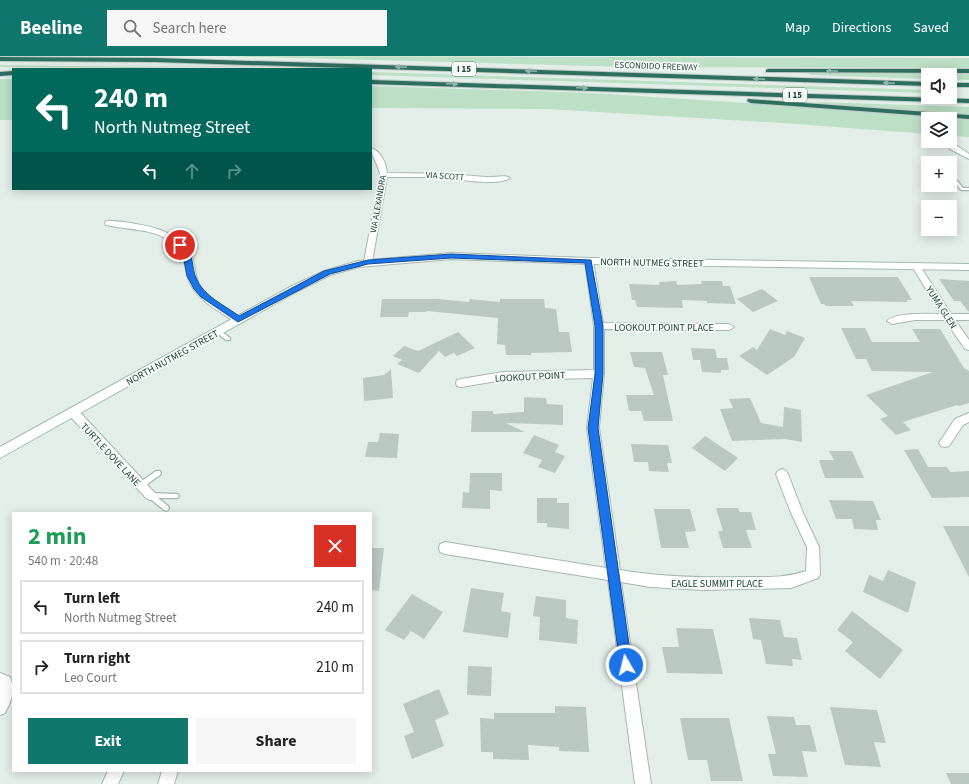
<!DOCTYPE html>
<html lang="en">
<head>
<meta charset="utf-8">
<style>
	:root { --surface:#fff; --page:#f6f6f6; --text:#222; --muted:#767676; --line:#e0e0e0; --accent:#0f766e }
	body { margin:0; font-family:"Source Sans 3",sans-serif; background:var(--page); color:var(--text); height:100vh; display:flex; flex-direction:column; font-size:15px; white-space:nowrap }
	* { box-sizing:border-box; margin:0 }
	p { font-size:13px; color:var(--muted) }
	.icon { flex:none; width:22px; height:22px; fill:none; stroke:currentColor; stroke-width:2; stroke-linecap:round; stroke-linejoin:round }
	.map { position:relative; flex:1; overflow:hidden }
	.drawer { position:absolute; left:12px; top:456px; width:360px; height:260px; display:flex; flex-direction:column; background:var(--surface); border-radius:0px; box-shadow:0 2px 10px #0003 }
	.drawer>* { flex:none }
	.banner { position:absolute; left:12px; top:12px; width:360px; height:122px; border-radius:0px; box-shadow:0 2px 10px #0003; background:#00695c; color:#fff; overflow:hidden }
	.controls { position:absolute; left:921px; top:12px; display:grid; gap:8px }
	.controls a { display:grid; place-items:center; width:36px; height:36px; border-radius:0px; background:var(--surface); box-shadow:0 2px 10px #0003; font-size:20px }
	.pin { position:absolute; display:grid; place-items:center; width:34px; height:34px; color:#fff; margin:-17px; border:2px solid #fff; border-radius:50%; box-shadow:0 1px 4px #0007 }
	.me { position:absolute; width:44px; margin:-22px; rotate:352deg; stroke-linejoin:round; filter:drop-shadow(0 0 3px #0008) }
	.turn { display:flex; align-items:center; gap:14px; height:84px; padding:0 16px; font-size:18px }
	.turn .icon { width:52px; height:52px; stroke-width:2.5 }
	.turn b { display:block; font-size:28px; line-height:34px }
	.lanes { display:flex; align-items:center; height:38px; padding:0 16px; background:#0003; justify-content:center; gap:20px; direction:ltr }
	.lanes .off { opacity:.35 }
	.round { display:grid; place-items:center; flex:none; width:42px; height:42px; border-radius:0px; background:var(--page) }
	.head { display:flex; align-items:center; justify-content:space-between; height:68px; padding:0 16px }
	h1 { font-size:24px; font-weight:700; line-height:30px; color:#1e9e55 }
	.cta { display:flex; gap:8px; margin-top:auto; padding:8px 16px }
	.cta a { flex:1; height:46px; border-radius:0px; background:var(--accent); color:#fff; font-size:16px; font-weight:700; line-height:46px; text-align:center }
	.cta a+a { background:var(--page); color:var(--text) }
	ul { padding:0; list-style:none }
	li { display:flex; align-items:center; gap:12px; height:54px; margin:0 8px 6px; padding:0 8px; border:2px solid var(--line); border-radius:0px }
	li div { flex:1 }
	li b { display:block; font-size:15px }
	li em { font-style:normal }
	header { display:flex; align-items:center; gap:24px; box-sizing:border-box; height:56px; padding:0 20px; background:var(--accent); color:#fff }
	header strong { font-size:19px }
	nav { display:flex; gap:22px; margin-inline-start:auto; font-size:14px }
	.search { width:280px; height:36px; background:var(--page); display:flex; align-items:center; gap:10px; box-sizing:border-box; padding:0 14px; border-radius:0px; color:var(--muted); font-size:15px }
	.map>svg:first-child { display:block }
	.green { fill:#bddfc5 }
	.building { fill:#b9c9c2 }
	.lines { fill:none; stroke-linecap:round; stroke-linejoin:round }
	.lane-casing { stroke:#a6b7b0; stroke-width:2.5 }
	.street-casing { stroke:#a6b7b0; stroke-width:2 }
	.secondary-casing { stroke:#a2bab1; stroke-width:2 }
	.highway-casing { stroke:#c1cac7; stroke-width:2 }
	.lane { fill:#fff; fill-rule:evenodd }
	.street { fill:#fff; fill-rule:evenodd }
	.secondary { fill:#fff; fill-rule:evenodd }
	.highway { fill:#2e6e5e; fill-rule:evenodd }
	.oneway { fill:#92b4aa }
	.route { fill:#1a73e8; stroke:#114b97 }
	.labels { text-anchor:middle; stroke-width:3.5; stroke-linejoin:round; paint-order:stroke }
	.far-street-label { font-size:9px; fill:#234137; stroke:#f5faf7 }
	.shield { fill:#f5faf7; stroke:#627871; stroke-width:1 }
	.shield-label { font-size:9px; font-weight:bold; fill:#234137 }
	.street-label { font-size:10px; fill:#234137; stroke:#f5faf7 }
</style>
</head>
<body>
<header>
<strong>Beeline</strong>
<div class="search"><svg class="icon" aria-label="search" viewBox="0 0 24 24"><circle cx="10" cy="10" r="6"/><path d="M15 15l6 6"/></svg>Search here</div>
<nav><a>Map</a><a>Directions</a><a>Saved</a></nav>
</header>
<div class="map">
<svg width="969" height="728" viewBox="0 0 969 728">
	<rect width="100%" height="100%" fill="#e4eee9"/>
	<g class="green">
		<path d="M223 0 969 2V12L628 11Z"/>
		<path d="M0 9 253 13 0 11Z"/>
		<path d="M371 16 928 34V37L371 19Z"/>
		<path d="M808 17H969V24L950 23V19H928V23L812 19Z"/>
		<rect x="0" y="23" width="13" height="41"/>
		<path d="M371 30 591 37 763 48 969 64V81L950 80V63H928V78L782 67 548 53 371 52Z"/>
		<path d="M816 46 969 51V59L822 48Z"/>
	</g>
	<g class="building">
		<path d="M809 221H898L912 244H907L908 246 851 245 854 250H826L824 248H821Z"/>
		<path d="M939 223 969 225V256L960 245H954Z"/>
		<path d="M676 225 677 229 702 228 701 225H722L723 230H730L736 248 707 247V245L682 244 683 252 637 251 635 244H632L629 228 660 229 659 226Z"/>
		<path d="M762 233 778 245 753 256 737 243Z"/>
		<path d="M382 243H438L469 246 470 243 500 246V243H544L545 252 556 253 559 276H569L572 296 531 297V299H506L505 289 497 288 498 262 427 255 426 256H409L408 261H380Z"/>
		<path d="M841 272H865L872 286H920L912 273H940L964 312 969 315V347L959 350 957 349 903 366 911 374 896 379 880 363 888 360 866 339 933 316 872 315 866 303H856Z"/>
		<path d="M770 273 785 279 787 275 805 282 794 301 767 319 739 300 753 291 757 294Z"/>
		<path d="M458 276 475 292 457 300 454 297 445 301 439 295 419 317 397 308 402 304 393 300 404 290 418 295Z"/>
		<path d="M691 292 715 293 717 302H727L729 314H721V317L702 316 700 304H693Z"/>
		<path d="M630 296H662L668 319H663L673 365H644L641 355H629L626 339H654L645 312 634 311Z"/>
		<path d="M391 313 393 342 364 345 363 322 384 319Z"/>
		<path d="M524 341 546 342 547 348 563 349V369L506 367 525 376H471L472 355H493V358L524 356Z"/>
		<path d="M750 342 761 367 783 371 784 351 801 354 802 386 785 383 732 385 720 353 733 352 729 343Z"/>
		<path d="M380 377 399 378 397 402 365 401 368 386H378Z"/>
		<path d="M534 379 559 389 555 396 565 400 555 417 538 411 542 404 523 397Z"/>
		<path d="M705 380 738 402 725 415 692 392Z"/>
		<path d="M631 388 668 389 672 407H667L669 416 649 415 648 406H634Z"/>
		<path d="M918 393 928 411H947L950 416 969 415V441L932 442 904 394Z"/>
		<path d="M829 395H852L864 422H825L819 404H834Z"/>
		<path d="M470 417H502V435L490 434V453L462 452 463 436 469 437Z"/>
		<path d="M537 442H557V447H569V473L547 471V467H537Z"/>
		<path d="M829 444 873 445 881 464H876L878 474 854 473 852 463H836Z"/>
		<path d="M716 452H738L740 456H751L756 474H746L752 492H723L718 475H723Z"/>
		<path d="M654 453H690L696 475 685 476 689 492H661Z"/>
		<path d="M943 470H969V521Z"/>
		<path d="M371 492H384L379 535 371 534Z"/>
		<path d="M888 514 916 526 908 557 863 536 869 519 883 525Z"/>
		<path d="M471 532 504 537 501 555 511 557 508 582 463 576Z"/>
		<path d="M412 538 443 556 424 583 411 575 404 584 385 574Z"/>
		<path d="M536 540 566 544V562L578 564 577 588 539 584 540 561 533 560Z"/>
		<path d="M852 555 903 594 880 623 845 595 853 586 837 574Z"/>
		<path d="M749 562 780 564 784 581 797 582 802 604 792 603 793 610 766 608 761 584 753 583Z"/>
		<path d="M676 572 713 573 723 618 667 617 662 591H679Z"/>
		<path d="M468 610 492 611 491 640 467 639Z"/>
		<path d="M439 633 449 658 435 664 444 690 412 703 404 680 414 676 403 648Z"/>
		<path d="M555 650 586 651 589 696 559 695V691L528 689 529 704 493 703V696H481L480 662 494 663V657H555Z"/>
		<path d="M830 651 877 654 886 687 874 686 881 711 845 709Z"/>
		<path d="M767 660 794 661 796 669H810L817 696 802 695 808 721 773 720 768 698H776Z"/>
		<path d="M680 662H729L743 725H711L707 704H688Z"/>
		<path d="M946 717H969V728H951Z"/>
	</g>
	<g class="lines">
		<defs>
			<g id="lane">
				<path d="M950 117H951L963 132H969V134H961L950 120Z"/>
				<path d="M218 273 230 282V284H226L216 276V275Z"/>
				<path d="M156 415H160L161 417 160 419 143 431H139L138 429 139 427Z"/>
				<path d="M148 437H150L176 438H178L179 440 178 442H158L168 450 169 452 168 454 166 455 164 454 148 441 147 439Z"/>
			</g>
			<g id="street">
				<path d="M950 89H956L969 98V103L950 93Z"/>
				<path d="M371 92C381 95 386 107 387 117 421 117 453 118 486 121 493 122 505 118 510 122 499 131 449 122 434 121 418 121 403 121 387 121L372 206 368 209 364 206 380 119C379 108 371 101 371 92Z"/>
				<path d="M106 165C112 164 118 166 124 166 149 170 177 174 191 198 196 208 194 221 200 230 210 244 228 252 241 262L243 264 241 266H235C221 256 204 248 194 234 180 216 192 199 168 184 150 172 127 174 106 169L105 167Z"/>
				<path d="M589 202 593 205 603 267 729 268 734 271 729 274 604 273V318L599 372 620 514C662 521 703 522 746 521 768 521 785 522 806 515L807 491 791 457 776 418 778 415 782 413 786 415 788 418 803 457 819 491 820 518 818 522 791 532 704 534 650 531 621 526 651 728H635L608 524 445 498 440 496 439 492 440 488 445 486 606 512 587 372 593 322 503 324 461 331 457 330 456 327 457 324 461 323 503 316 594 314V270L585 205Z"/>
				<path d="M916 207 920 210 951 258H969V264H955L969 284V294L965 293 945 264H915L892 268 887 265C895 256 930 258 941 258L912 210Z"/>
				<path d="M73 352 77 353 154 436 156 439 154 442 150 444 146 442 69 359 68 356 69 353Z"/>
				<path d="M969 357V366L963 369 949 390 945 391 941 390 939 387 955 363Z"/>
				<path d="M0 617 10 621C16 635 11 645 5 657L0 659Z"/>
				<path d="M108 715H124L118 728H102Z"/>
				<path d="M162 715H178L174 728H158Z"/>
			</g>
			<path id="secondary" d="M451 197 589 202 969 208V214L589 208 451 203 359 211 330 219 298 235 0 402V391L290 231 324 215 358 205Z"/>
			<g id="highway">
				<path d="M0 1 155 2 928 26V30L155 6 0 5Z"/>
				<path d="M768 13H969V17L766 16V14Z"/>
				<path d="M13 15V19L0 20V16Z"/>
				<path d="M371 24 969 43V47L371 28Z"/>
				<rect x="950" y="27" width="19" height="4"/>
				<path d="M748 43 969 59V63L751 47 747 45Z"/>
			</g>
		</defs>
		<use href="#lane" class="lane-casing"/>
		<use href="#street" class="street-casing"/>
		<use href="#secondary" class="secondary-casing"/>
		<use href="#highway" class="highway-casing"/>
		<use href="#lane" class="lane"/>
		<use href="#street" class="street"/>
		<use href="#secondary" class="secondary"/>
		<use href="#highway" class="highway"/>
	</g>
	<defs><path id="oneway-solid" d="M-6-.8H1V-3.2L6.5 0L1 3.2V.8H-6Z"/></defs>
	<g class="oneway">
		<use href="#oneway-solid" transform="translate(401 11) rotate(-178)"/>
		<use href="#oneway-solid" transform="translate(531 15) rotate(-178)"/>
		<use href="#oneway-solid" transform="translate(832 15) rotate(-180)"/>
		<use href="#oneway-solid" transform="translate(759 23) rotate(-178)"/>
		<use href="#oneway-solid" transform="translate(889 27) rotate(-178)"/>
		<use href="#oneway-solid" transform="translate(452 28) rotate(2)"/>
		<use href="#oneway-solid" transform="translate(582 32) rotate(2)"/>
	</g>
	<path class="route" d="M180 187C194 192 191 210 196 222 203 240 224 249 239 260L324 215 368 204 451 198 591 204 603 270V318L598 372 632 609 630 613 626 614 622 613 620 609 588 372 595 318V270L585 207 451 202 368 208 330 218 238 266 201 241 194 233 187 220 183 198 176 189Z"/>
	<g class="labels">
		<g class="far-street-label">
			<text transform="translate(656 10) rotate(2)" y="3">ESCONDIDO FREEWAY</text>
			<text transform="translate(445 120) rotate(4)" y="3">VIA SCOTT</text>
			<text transform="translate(378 148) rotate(-80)" y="3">VIA ALEXANDRA</text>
		</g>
		<g class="shield">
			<rect x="452" y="6" width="24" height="14" rx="3"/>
			<rect x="783" y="32" width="24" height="14" rx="3"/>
		</g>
		<g class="shield-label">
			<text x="464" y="16">I 15</text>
			<text x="795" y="42">I 15</text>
		</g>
		<g class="street-label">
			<text transform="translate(652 206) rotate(1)" y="4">NORTH NUTMEG STREET</text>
			<text transform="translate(942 251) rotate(57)" y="4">YUMA GLEN</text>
			<text x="664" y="275">LOOKOUT POINT PLACE</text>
			<text transform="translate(172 301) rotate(-29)" y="4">NORTH NUTMEG STREET</text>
			<text transform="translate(530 320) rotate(-3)" y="4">LOOKOUT POINT</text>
			<text transform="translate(111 398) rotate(47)" y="4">TURTLE DOVE LANE</text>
			<text x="717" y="531">EAGLE SUMMIT PLACE</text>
		</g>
	</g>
</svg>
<div class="controls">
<a><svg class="icon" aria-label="sound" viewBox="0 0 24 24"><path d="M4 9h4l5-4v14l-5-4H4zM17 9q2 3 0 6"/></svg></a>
<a><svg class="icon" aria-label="layers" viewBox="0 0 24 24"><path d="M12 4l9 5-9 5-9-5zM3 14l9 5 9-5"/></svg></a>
<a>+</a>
<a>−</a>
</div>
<div class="pin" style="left:180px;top:189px;background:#d93025"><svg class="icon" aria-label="arrive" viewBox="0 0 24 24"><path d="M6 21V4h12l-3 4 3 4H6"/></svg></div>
<svg class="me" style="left:626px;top:609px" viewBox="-20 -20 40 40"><circle r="17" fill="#1a73e8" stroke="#fff" stroke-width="3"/><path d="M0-11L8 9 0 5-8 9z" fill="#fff"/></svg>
<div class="banner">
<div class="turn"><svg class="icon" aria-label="left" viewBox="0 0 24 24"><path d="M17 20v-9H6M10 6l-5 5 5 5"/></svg><div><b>240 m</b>North Nutmeg Street</div></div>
<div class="lanes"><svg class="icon" aria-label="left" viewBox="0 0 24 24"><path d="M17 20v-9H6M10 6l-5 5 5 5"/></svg><svg class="icon off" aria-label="ahead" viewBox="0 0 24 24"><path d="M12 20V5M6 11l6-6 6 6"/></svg><svg class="icon off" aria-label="right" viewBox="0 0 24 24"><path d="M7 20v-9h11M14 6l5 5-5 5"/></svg></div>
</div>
<section class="drawer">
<div class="head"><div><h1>2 min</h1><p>540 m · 20:48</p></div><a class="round" style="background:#d93025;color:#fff"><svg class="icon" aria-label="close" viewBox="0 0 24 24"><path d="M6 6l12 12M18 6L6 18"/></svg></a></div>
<ul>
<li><svg class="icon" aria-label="left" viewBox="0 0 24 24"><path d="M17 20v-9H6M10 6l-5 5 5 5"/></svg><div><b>Turn left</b><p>North Nutmeg Street</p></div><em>240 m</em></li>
<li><svg class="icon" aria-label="right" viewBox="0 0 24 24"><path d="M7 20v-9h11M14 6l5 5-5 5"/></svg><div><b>Turn right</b><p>Leo Court</p></div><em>210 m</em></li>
</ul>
<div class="cta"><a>Exit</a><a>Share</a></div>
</section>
</div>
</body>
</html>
